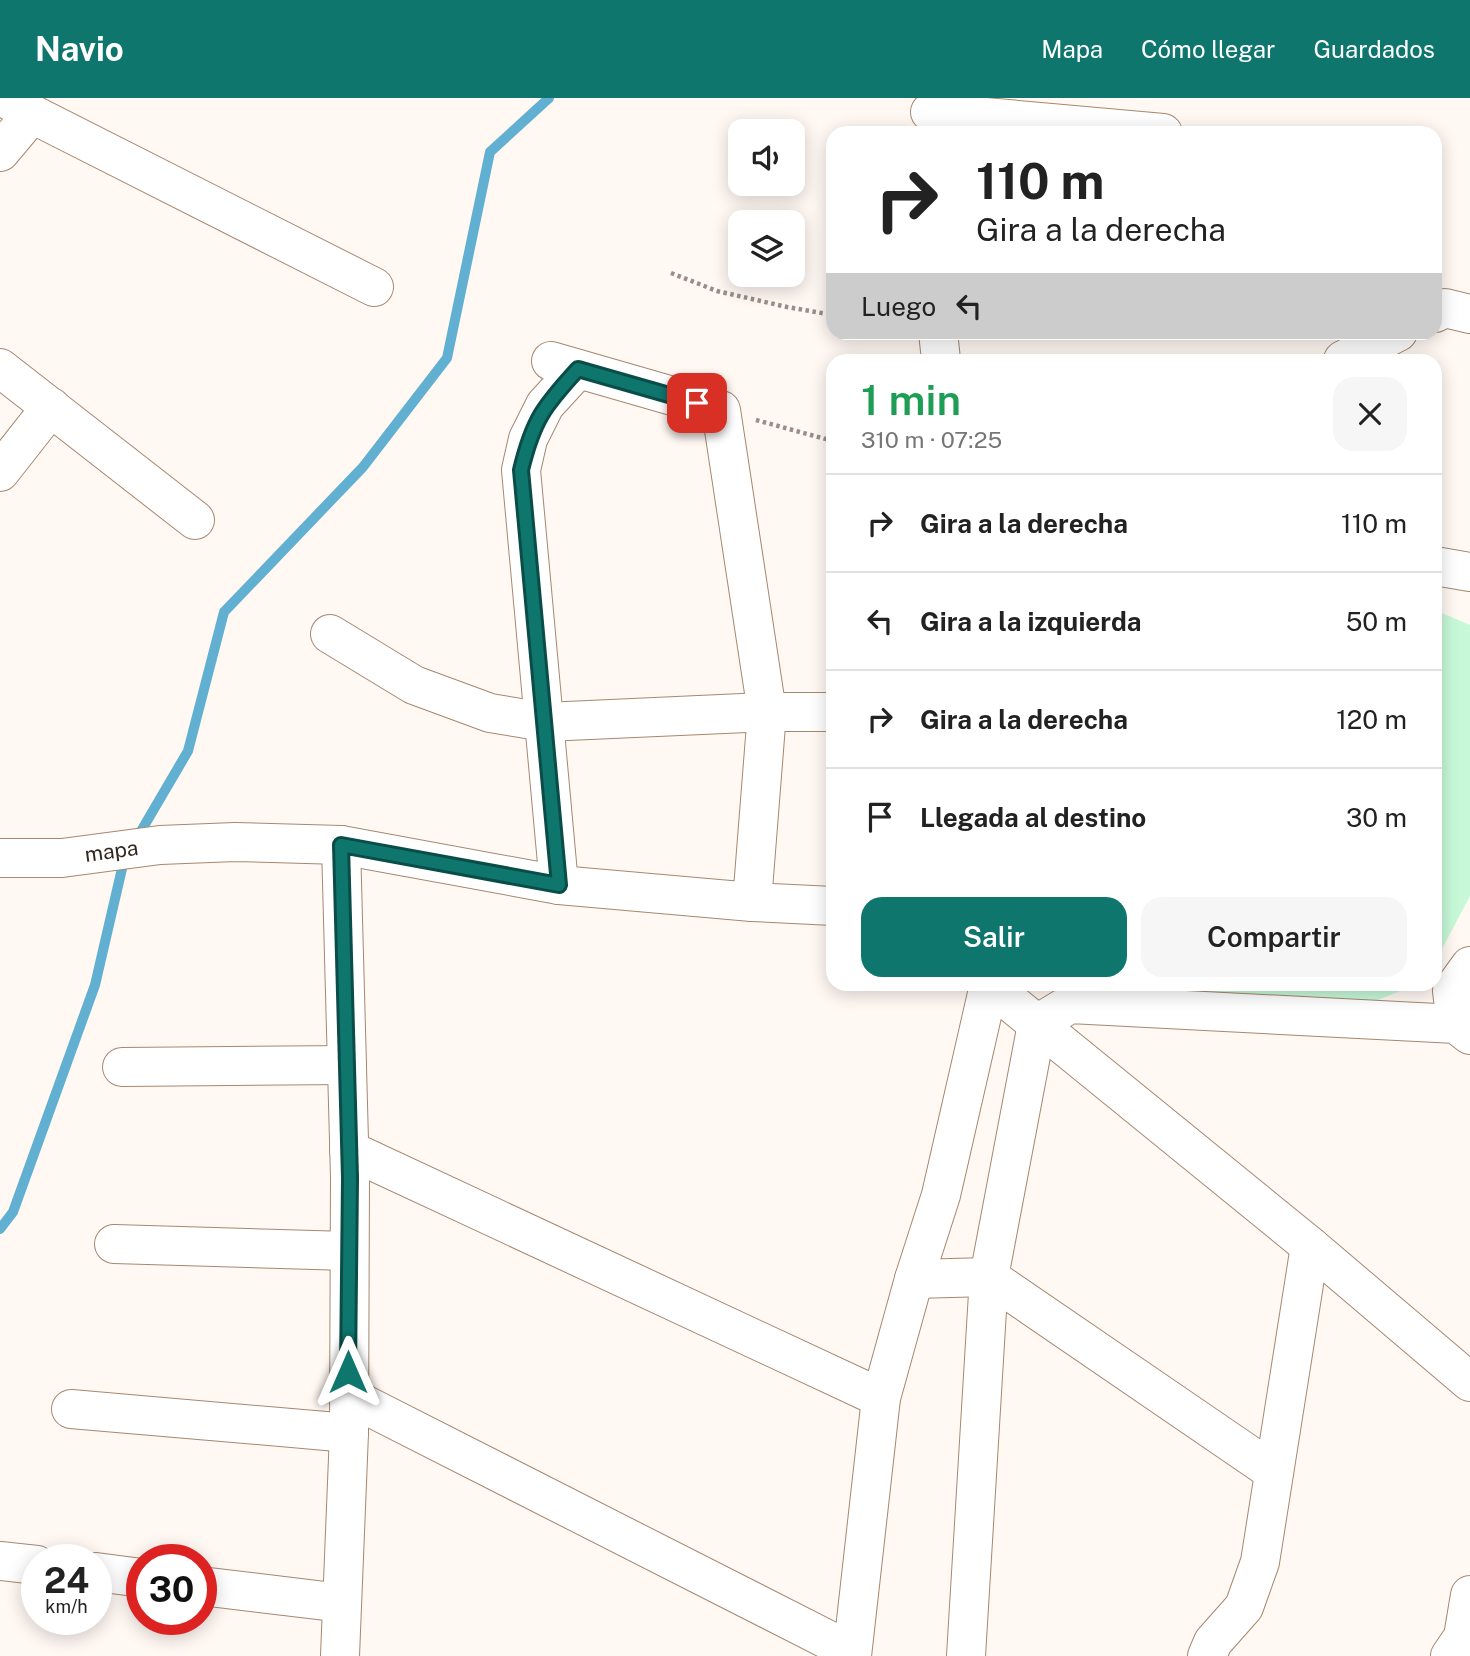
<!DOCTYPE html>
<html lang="es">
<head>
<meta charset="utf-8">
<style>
	:root { --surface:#fff; --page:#f6f6f6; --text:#222; --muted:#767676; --line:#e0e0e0; --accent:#0f766e }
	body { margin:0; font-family:"Public Sans",sans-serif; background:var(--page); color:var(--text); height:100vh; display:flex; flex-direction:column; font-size:26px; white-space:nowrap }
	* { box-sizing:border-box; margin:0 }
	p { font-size:23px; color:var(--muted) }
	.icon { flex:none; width:38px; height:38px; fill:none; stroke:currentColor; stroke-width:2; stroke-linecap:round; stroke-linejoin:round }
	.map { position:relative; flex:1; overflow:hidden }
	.side { position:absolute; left:826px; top:256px; width:616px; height:637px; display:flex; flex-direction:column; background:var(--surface); border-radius:21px; box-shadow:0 4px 18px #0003 }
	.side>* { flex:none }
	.guide { position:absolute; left:826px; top:28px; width:616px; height:214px; border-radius:21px; box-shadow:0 4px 18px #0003; background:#fff; color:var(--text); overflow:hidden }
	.buttons { position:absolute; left:728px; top:21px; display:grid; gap:14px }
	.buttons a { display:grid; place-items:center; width:77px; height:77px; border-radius:14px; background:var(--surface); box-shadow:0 4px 18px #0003; font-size:35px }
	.speed { position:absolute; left:21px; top:1446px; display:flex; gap:14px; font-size:35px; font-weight:700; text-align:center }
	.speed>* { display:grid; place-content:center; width:91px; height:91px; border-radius:50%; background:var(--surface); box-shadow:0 4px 18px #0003; line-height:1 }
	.speed small { font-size:18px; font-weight:400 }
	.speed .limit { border:10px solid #d22; background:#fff; color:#111 }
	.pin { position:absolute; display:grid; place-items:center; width:60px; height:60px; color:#fff; margin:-30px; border-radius:14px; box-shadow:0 4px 10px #0006 }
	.me { position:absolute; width:77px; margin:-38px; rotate:0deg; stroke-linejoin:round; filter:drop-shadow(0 0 5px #0008) }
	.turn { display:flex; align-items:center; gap:24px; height:147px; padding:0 35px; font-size:32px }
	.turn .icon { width:91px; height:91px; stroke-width:2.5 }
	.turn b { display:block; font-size:49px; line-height:60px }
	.then { display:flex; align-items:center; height:66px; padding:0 35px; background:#0003; gap:14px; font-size:26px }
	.round { display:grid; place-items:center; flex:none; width:74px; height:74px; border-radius:21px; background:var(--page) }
	.head { display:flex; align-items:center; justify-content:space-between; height:119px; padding:0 35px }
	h1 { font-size:42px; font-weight:600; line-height:52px; color:#1e9e55 }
	.action { display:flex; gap:14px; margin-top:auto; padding:14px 35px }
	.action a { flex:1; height:80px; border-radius:21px; background:var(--accent); color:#fff; font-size:28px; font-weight:600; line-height:80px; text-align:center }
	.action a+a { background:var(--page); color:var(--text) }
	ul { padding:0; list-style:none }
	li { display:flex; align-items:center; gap:21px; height:98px; padding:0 35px; border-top:2px solid var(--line) }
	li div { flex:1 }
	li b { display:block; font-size:26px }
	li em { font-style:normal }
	header { display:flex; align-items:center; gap:42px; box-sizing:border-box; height:98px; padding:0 35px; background:var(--accent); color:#fff }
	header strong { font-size:33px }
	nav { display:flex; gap:38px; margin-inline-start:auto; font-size:24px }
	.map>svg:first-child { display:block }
	.green { fill:#c7f9d8 }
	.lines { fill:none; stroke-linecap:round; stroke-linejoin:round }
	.stream { stroke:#62b0d1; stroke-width:10 }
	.minor-casing { stroke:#a58870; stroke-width:40 }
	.path { stroke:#988f88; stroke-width:4.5; stroke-dasharray:3.5 3.5; stroke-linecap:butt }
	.minor { stroke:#fff; stroke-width:38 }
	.route-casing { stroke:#0a4d48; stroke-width:18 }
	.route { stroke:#0f766e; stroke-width:12 }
	.labels { text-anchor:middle; stroke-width:5; stroke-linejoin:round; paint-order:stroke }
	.street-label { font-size:21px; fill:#33281e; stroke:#fff }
</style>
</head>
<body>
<header>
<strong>Navio</strong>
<nav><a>Mapa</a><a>Cómo llegar</a><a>Guardados</a></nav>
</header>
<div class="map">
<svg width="1470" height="1558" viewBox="0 0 1470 1558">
	<rect width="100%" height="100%" fill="#fff8f3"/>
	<g class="green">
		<path d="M1435 512 1470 527V798L1435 864Z"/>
		<path d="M1118 886H1418L1345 915 1119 904Z"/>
	</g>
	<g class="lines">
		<g class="stream">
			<path d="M137 740 188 653 224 514 363 369 447 260 490 54 549 0"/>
			<path d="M0 1131 13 1114 95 887 124 762"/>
		</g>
		<defs>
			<g id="minor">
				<path d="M5 0 32 16 374 189"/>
				<path d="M930 14 1163 35"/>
				<path d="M0 54 32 16"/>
				<path d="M1435 215 1445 210 1470 216"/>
				<path d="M938 234 941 262"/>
				<path d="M1343 262 1398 234"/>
				<path d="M551 263 721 312 767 614 752 804"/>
				<path d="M0 270 195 422"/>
				<path d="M0 374 51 309"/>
				<path d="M1435 468 1470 474"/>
				<path d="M330 536 414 587 490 615 545 624 767 614H833"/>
				<path id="s1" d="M0 760H62L160 747 235 744 341 747 559 787 752 804 833 808"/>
				<path d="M559 787 521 372 528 341 545 307 578 271"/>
				<path d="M988 886 1310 1148 1470 1284"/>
				<path d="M1456 926 1452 893 1470 868"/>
				<path d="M122 969 347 967"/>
				<path d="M349 1052 881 1300"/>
				<path d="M114 1146 348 1153"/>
				<path d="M914 1181 989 1179 1274 1374"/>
				<path d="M348 1298 852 1554"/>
				<path d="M71 1311 349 1335"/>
				<path d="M0 1463 37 1467"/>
				<path d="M96 1474 142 1480"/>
				<path d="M201 1488 342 1505"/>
				<path d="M340 1558 349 1335 350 1080 341 747"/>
				<path d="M852 1558 881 1300 914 1181 941 1097 989 887"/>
				<path d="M966 1558 989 1179 1037 926 1070 906 1456 926 1470 937"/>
				<path d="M1207 1558 1213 1544 1244 1509 1260 1464 1310 1148"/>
				<path d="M1450 1558 1463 1539 1470 1497"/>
			</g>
		</defs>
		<use href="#minor" class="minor-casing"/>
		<g class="path">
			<path d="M671 175 717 193 787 209 833 217"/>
			<path d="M756 322 833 343"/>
		</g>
		<use href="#minor" class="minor"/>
	</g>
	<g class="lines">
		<defs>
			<path id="route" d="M348 1274 350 1080 341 747 559 787 521 372C533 322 544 308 578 271L697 305"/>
		</defs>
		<use href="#route" class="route-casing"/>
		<use href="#route" class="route"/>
	</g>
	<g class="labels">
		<g class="street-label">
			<text dy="7" stroke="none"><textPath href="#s1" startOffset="112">mapa</textPath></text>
		</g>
	</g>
</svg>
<div class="buttons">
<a><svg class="icon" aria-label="sound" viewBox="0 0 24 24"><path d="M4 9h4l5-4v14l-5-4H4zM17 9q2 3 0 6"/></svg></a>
<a><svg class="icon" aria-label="layers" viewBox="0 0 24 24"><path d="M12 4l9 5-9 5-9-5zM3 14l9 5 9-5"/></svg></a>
</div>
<div class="speed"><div>24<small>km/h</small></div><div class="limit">30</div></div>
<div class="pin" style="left:697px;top:305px;background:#d93025"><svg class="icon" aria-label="arrive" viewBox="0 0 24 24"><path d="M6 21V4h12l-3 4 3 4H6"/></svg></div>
<svg class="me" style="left:348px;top:1274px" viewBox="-20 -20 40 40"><path d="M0-17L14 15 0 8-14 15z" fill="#0f766e" stroke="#fff" stroke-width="4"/></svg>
<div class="guide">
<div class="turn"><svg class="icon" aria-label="right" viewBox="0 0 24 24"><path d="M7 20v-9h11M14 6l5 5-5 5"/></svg><div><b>110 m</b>Gira a la derecha</div></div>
<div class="then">Luego<svg class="icon" aria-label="left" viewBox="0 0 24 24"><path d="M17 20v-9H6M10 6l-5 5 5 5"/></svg></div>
</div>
<section class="side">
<div class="head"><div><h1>1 min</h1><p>310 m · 07:25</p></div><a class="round"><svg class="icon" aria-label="close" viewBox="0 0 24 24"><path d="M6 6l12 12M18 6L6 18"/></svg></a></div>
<ul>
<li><svg class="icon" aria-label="right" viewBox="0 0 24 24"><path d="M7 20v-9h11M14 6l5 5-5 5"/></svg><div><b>Gira a la derecha</b></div><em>110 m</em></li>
<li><svg class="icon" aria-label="left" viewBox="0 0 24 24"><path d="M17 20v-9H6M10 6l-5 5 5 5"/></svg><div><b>Gira a la izquierda</b></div><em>50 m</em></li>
<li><svg class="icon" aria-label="right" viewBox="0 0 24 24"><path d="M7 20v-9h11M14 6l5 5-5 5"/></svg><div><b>Gira a la derecha</b></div><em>120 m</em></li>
<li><svg class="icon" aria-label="arrive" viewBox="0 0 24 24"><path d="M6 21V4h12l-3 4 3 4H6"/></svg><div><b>Llegada al destino</b></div><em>30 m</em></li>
</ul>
<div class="action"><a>Salir</a><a>Compartir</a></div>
</section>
</div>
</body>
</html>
